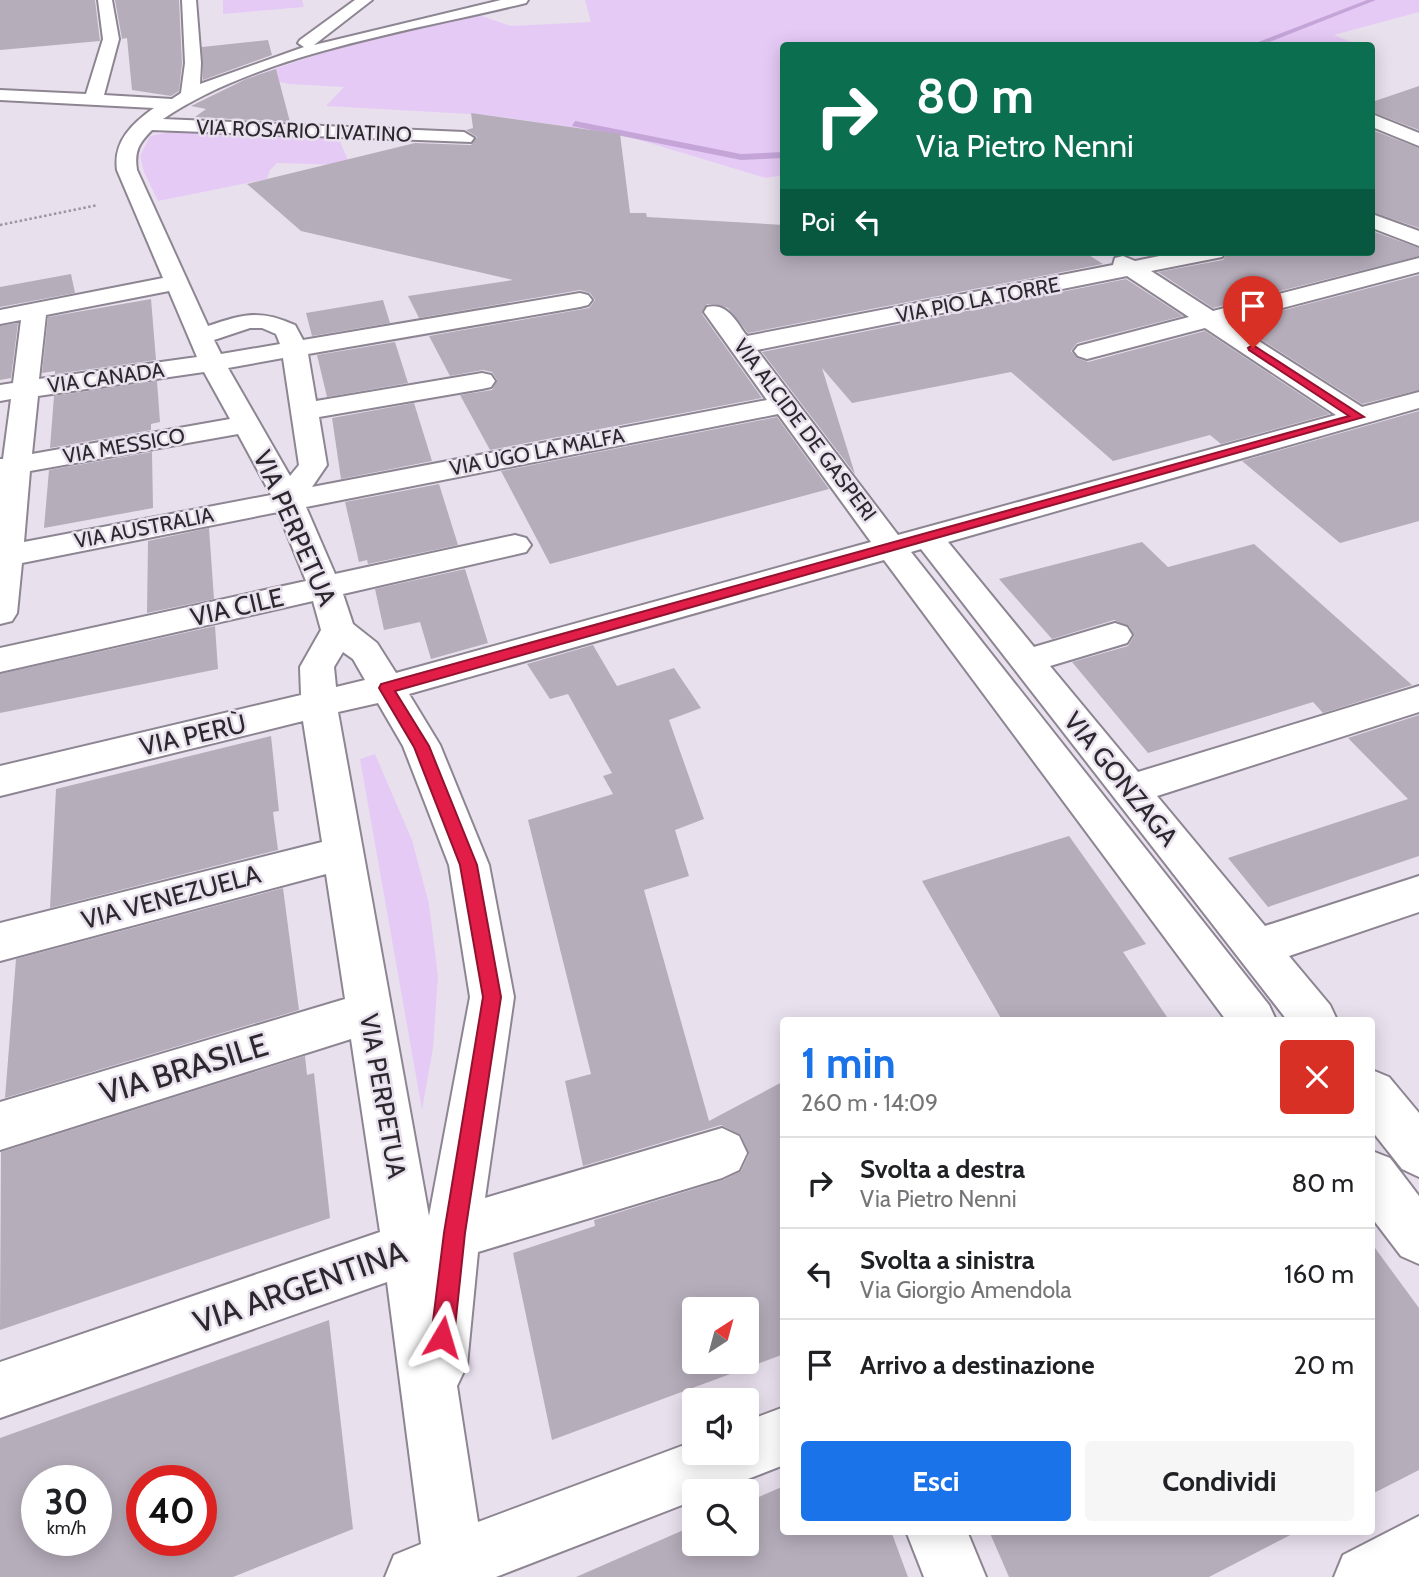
<!DOCTYPE html>
<html lang="it">
<head>
<meta charset="utf-8">
<style>
	:root { --surface:#fff; --page:#f6f6f6; --text:#202124; --muted:#757577; --line:#e0e0e0; --accent:#1a73e8 }
	body { margin:0; font-family:Cabin,sans-serif; background:var(--page); color:var(--text); height:100vh; display:flex; flex-direction:column; font-size:26px; white-space:nowrap }
	* { box-sizing:border-box; margin:0 }
	p { font-size:23px; color:var(--muted) }
	.icon { flex:none; width:38px; height:38px; fill:none; stroke:currentColor; stroke-width:2; stroke-linecap:round; stroke-linejoin:round }
	.map { position:relative; flex:1; overflow:hidden }
	.panel { position:absolute; left:780px; top:1017px; width:595px; height:518px; display:flex; flex-direction:column; background:var(--surface); border-radius:7px; box-shadow:0 4px 18px #0003 }
	.panel>* { flex:none }
	.top-card { position:absolute; left:780px; top:42px; width:595px; height:214px; border-radius:7px; box-shadow:0 4px 18px #0003; background:#0b6e4f; color:#fff; overflow:hidden }
	.needle { width:46px; rotate:36deg }
	.tools { position:absolute; left:682px; top:1297px; display:grid; gap:14px }
	.tools a { display:grid; place-items:center; width:77px; height:77px; border-radius:7px; background:var(--surface); box-shadow:0 4px 18px #0003; font-size:35px }
	.speed { position:absolute; left:21px; top:1465px; display:flex; gap:14px; font-size:35px; font-weight:700; text-align:center }
	.speed>* { display:grid; place-content:center; width:91px; height:91px; border-radius:50%; background:var(--surface); box-shadow:0 4px 18px #0003; line-height:1 }
	.speed small { font-size:18px; font-weight:400 }
	.speed .limit { border:10px solid #d22; background:#fff; color:#111 }
	.pin { position:absolute; display:grid; place-items:center; width:60px; height:60px; color:#fff; margin:-72px -30px; border-radius:50% 50% 50% 0; rotate:-45deg; box-shadow:0 0 7px #0007 }
	.pin .icon { rotate:45deg }
	.me { position:absolute; width:77px; margin:-38px; rotate:7deg; stroke-linejoin:round; filter:drop-shadow(0 0 5px #0008) }
	.turn { display:flex; align-items:center; gap:24px; height:147px; padding:0 21px; font-size:32px }
	.turn .icon { width:91px; height:91px; stroke-width:2.5 }
	.turn b { display:block; font-size:49px; line-height:60px }
	.then { display:flex; align-items:center; height:66px; padding:0 21px; background:#0003; gap:14px; font-size:26px }
	.round { display:grid; place-items:center; flex:none; width:74px; height:74px; border-radius:7px; background:var(--page) }
	.headline { display:flex; align-items:center; justify-content:space-between; height:119px; padding:0 21px }
	h1 { font-size:42px; font-weight:800; line-height:52px; color:var(--accent) }
	.action { display:flex; gap:14px; margin-top:auto; padding:14px 21px }
	.action a { flex:1; height:80px; border-radius:7px; background:var(--accent); color:#fff; font-size:28px; font-weight:800; line-height:80px; text-align:center }
	.action a+a { background:var(--page); color:var(--text) }
	ul { padding:0; list-style:none }
	li { display:flex; align-items:center; gap:21px; height:91px; padding:0 21px; border-top:2px solid var(--line) }
	li div { flex:1 }
	li b { display:block; font-size:26px }
	li em { font-style:normal }
	.map>svg:first-child { display:block }
	.green { fill:#e5caf5 }
	.lines { fill:none; stroke-linecap:round; stroke-linejoin:round }
	.stream { fill:#c5a5d8; fill-rule:evenodd }
	.building { fill:#b5adba; fill-rule:evenodd }
	.minor-casing { stroke:#8d8592; stroke-width:4 }
	.path { stroke:#9d96a1; stroke-width:2.5; stroke-dasharray:2.5 2.5; stroke-linecap:butt }
	.minor { fill:#fff; fill-rule:evenodd }
	.route { fill:#e11d48; stroke:#92132f; stroke-width:2 }
	.labels { text-anchor:middle; stroke-width:5; stroke-linejoin:round; paint-order:stroke }
	.far-street-label { font-size:21px; fill:#2c292e; stroke:#e9e0ee }
	.street-label { font-size:26px; fill:#2c292e; stroke:#e9e0ee }
	.near-street-label { font-size:32px; fill:#2c292e; stroke:#e9e0ee }
</style>
</head>
<body>
<div class="map">
<svg width="1419" height="1577" viewBox="0 0 1419 1577">
	<rect width="100%" height="100%" fill="#e9e0ee"/>
	<g class="green">
		<path d="M223 0H302L304 7 223 14Z"/>
		<path d="M585 0H1419V12L1334 35 1356 44 1350 45 784 46V175L766 178 620 134 488 115 326 106 344 87 289 84 253 76 350 44 479 15 511 26 591 22Z"/>
		<path d="M180 130 339 139 350 165 277 163 270 170 267 179 158 201 144 172 140 156 150 136Z"/>
		<path d="M375 754 412 840 429 904 438 976 433 1048 422 1110 360 759Z"/>
	</g>
	<g class="lines">
		<g class="stream">
			<path d="M1367 0H1376L1259 46H1248Z"/>
			<path d="M575 121 741 154 784 152V158L741 160 572 126Z"/>
		</g>
	</g>
	<g class="building">
		<path d="M0 0H95L100 41 0 50Z"/>
		<path d="M115 0H179L182 63 179 91 171 96 132 90 127 38 122 39Z"/>
		<path d="M268 40 272 55 203 80 202 47Z"/>
		<path d="M276 69 290 122 195 117 206 109 191 106 246 79Z"/>
		<path d="M1419 86V130L1372 112V102Z"/>
		<path d="M471 113 620 134 630 213H646L647 217 784 225V252H1084L1103 264 748 333 728 308 715 304H707L702 314 762 398 490 450 460 395 492 390 497 380 492 372 483 370 450 376 429 336 589 308 595 300 590 293 580 290 419 318 408 296 513 280 301 231 247 184 415 143 471 145 477 137 466 130 473 128Z"/>
		<path d="M1372 130 1419 148V228L1372 212Z"/>
		<path d="M1372 231 1419 248V256L1213 308 1158 272 1223 260 1226 255 1239 252H1372Z"/>
		<path d="M71 274 75 293 0 307V287Z"/>
		<path d="M1419 275V390L1362 404 1235 323Z"/>
		<path d="M1126 279 1183 316 1077 343 1071 351 1077 358 1088 362 1205 331 1330 414 1221 444 1210 435 1113 461 1011 372 852 403 822 368 855 474 762 352Z"/>
		<path d="M151 299 156 360 55 374V371L42 373 48 317Z"/>
		<path d="M383 300 390 323 312 336 306 313Z"/>
		<path d="M18 323 11 378 0 380V326Z"/>
		<path d="M395 342 408 383 327 397 317 355Z"/>
		<path d="M157 381 160 422 151 424V430L50 448 54 396Z"/>
		<path d="M414 403 432 461 341 479 332 418Z"/>
		<path d="M1419 411V521L1340 543 1242 461Z"/>
		<path d="M777 417 829 489 550 564 501 471Z"/>
		<path d="M152 452 153 508 44 528 49 470Z"/>
		<path d="M439 484 458 545 368 564 367 560 359 562 345 502Z"/>
		<path d="M209 528 214 599 147 613 148 541Z"/>
		<path d="M1142 542 1168 567 1254 544 1412 685 1323 713 1313 702 1148 753 1072 662 1128 646 1134 636 1129 626 1114 620 1052 639 999 579Z"/>
		<path d="M465 569 488 643 431 659 420 622 384 630 375 589Z"/>
		<path d="M215 626 218 669 0 713V674Z"/>
		<path d="M593 645 617 686 674 668 701 708 669 720 704 819 675 830 689 876 644 890 709 1121 784 1081V1354L552 1440 513 1253 595 1226 594 1220 723 1180 741 1171 749 1154 741 1135 721 1125 583 1166 565 1081 591 1074 528 820 613 794 603 776 612 773 568 694 550 699 527 664ZM695 1309H747V1362H695Z"/>
		<path d="M1419 715V856L1268 907 1228 858 1408 799 1348 738Z"/>
		<path d="M271 736 279 811 273 812 278 850 50 908 56 789Z"/>
		<path d="M1069 836 1146 944 1123 952 1169 1020H1002L922 881Z"/>
		<path d="M283 888 299 1010 5 1098 16 959Z"/>
		<path d="M305 1056 307 1075 314 1073 330 1218 0 1330 1 1152Z"/>
		<path d="M1372 1244 1419 1308V1470L1372 1494Z"/>
		<path d="M329 1320 353 1529 233 1577H0V1438ZM37 1480H96V1540H37ZM142 1480H201V1540H142Z"/>
		<path d="M784 1486V1531H891L908 1577H576L695 1525V1544H747V1502Z"/>
		<path d="M989 1531H1298L1209 1577H1009Z"/>
	</g>
	<g class="lines">
		<defs>
			<g id="minor">
				<path d="M98 0H112L119 39 104 95 172 99 181 93 185 63 182 0H196L201 63 200 84 304 47 298 43 300 40 355 0H372L314 45 501 0H528L526 3C413 31 260 53 163 119L464 132 474 138 471 142 152 130C139 143 134 151 137 170L208 326C244 314 259 309 295 325L303 340 580 293 588 295 592 300 588 305 580 307 308 354 316 401 482 373 491 375 495 381 491 387 482 389 319 417 327 465 312 487 767 400 704 312 707 307C728 302 736 322 747 336L1113 265 1115 258 1123 256 1135 261 1179 252H1225L1222 257 1151 271 1213 311 1419 258V272L1229 322 1362 407 1419 392V408L948 542 1034 647 1115 623 1127 627 1132 635 1127 643 1050 666 1138 772 1419 686V712L1157 796 1265 926 1419 876V912L1289 956 1330 1005 1337 1020H1287L921 549 911 552 1269 1005 1276 1020H1226L884 560 409 694 440 745 489 865 514 997 485 1198 722 1128 739 1136 747 1153 739 1170 722 1178 478 1252 467 1365 457 1386 478 1522 695 1441V1452H747V1421L784 1407V1465L717 1491H695V1500L496 1577H385L394 1555 421 1544 387 1282 0 1418V1362L380 1232 351 1039 0 1150V1102L345 999 326 874 0 961V923L322 842 303 721 0 796V766L301 695 300 667 321 630 313 601 0 672V648L306 581 278 512 22 563 17 613 12 621 0 624V459H3L11 399 0 401V385L13 383 21 320 0 324V310L163 278 117 170C113 141 133 123 154 108L0 100V90L86 94 103 39ZM1127 276 1189 317 1078 346 1074 351 1078 356 1087 359 1205 328 1336 415 898 535 757 350ZM169 291 197 357 39 379 46 315ZM250 328H262L276 334 280 344 221 354 214 340ZM283 358 299 465 290 476 228 368ZM204 372 230 419 32 454 38 396ZM778 414 871 542 396 673 377 643 353 624 343 594 526 552 531 545 526 538 515 535 335 574 306 507ZM238 434 271 495 24 542 30 471ZM343 652 353 659 365 680 336 687 334 667ZM378 703 403 746 449 865 470 997 429 1216 338 712Z"/>
				<path d="M1372 114 1419 133V146L1372 127Z"/>
				<path d="M1372 214 1419 231V246L1372 228Z"/>
				<path d="M1372 1070 1389 1077 1419 1113V1177L1402 1169 1372 1131Z"/>
				<path d="M1372 1151 1390 1158 1419 1196V1264L1401 1256 1372 1218Z"/>
				<path d="M1419 1516V1577H1334L1343 1555Z"/>
				<path d="M906 1531H967L986 1577H924Z"/>
			</g>
		</defs>
		<use href="#minor" class="minor-casing"/>
		<path class="path" d="M0 225 98 205"/>
		<use href="#minor" class="minor"/>
	</g>
	<path class="route" d="M1253 345 1364 417 395 691 429 746 477 865 501 997 465 1233 454 1337 450 1345 442 1349 434 1345 431 1337 444 1233 483 997 460 865 414 747 379 688 381 684 1349 416 1249 350 1248 348Z"/>
	<g class="labels">
		<g class="far-street-label">
			<text transform="translate(304 131) rotate(2)" y="7">VIA ROSARIO LIVATINO</text>
			<text transform="translate(978 300) rotate(-11)" y="7">VIA PIO LA TORRE</text>
			<text transform="translate(106 378) rotate(-8)" y="7">VIA CANADA</text>
			<text transform="translate(805 430) rotate(53)" y="7">VIA ALCIDE DE GASPERI</text>
			<text transform="translate(124 446) rotate(-10)" y="7">VIA MESSICO</text>
			<text transform="translate(537 452) rotate(-11)" y="7">VIA UGO LA MALFA</text>
			<text transform="translate(144 528) rotate(-11)" y="7">VIA AUSTRALIA</text>
		</g>
		<g class="street-label">
			<text transform="translate(295 528) rotate(66)" y="9">VIA PERPETUA</text>
			<text transform="translate(237 607) rotate(-13)" y="9">VIA CILE</text>
			<text transform="translate(193 735) rotate(-13)" y="9">VIA PERÙ</text>
			<text transform="translate(1121 779) rotate(51)" y="9">VIA GONZAGA</text>
			<text transform="translate(171 897) rotate(-15)" y="9">VIA VENEZUELA</text>
			<text transform="translate(383 1096) rotate(80)" y="9">VIA PERPETUA</text>
		</g>
		<g class="near-street-label">
			<text transform="translate(184 1069) rotate(-17)" y="11">VIA BRASILE</text>
			<text transform="translate(300 1287) rotate(-19)" y="11">VIA ARGENTINA</text>
		</g>
	</g>
</svg>
<div class="tools">
<a><svg class="needle" viewBox="-14 -14 28 28"><path d="M0-13l5 13h-10z" fill="#e53935"/><path d="M0 13l5-13h-10z" fill="#757577"/></svg></a>
<a><svg class="icon" aria-label="sound" viewBox="0 0 24 24"><path d="M4 9h4l5-4v14l-5-4H4zM17 9q2 3 0 6"/></svg></a>
<a><svg class="icon" aria-label="search" viewBox="0 0 24 24"><circle cx="10" cy="10" r="6"/><path d="M15 15l6 6"/></svg></a>
</div>
<div class="speed"><div>30<small>km/h</small></div><div class="limit">40</div></div>
<div class="pin" style="left:1253px;top:348px;background:#d93025"><svg class="icon" aria-label="arrive" viewBox="0 0 24 24"><path d="M6 21V4h12l-3 4 3 4H6"/></svg></div>
<svg class="me" style="left:442px;top:1337px" viewBox="-20 -20 40 40"><path d="M0-17L14 15 0 8-14 15z" fill="#e11d48" stroke="#fff" stroke-width="4"/></svg>
<div class="top-card">
<div class="turn"><svg class="icon" aria-label="right" viewBox="0 0 24 24"><path d="M7 20v-9h11M14 6l5 5-5 5"/></svg><div><b>80 m</b>Via Pietro Nenni</div></div>
<div class="then">Poi<svg class="icon" aria-label="left" viewBox="0 0 24 24"><path d="M17 20v-9H6M10 6l-5 5 5 5"/></svg></div>
</div>
<section class="panel">
<div class="headline"><div><h1>1 min</h1><p>260 m · 14:09</p></div><a class="round" style="background:#d93025;color:#fff"><svg class="icon" aria-label="close" viewBox="0 0 24 24"><path d="M6 6l12 12M18 6L6 18"/></svg></a></div>
<ul>
<li><svg class="icon" aria-label="right" viewBox="0 0 24 24"><path d="M7 20v-9h11M14 6l5 5-5 5"/></svg><div><b>Svolta a destra</b><p>Via Pietro Nenni</p></div><em>80 m</em></li>
<li><svg class="icon" aria-label="left" viewBox="0 0 24 24"><path d="M17 20v-9H6M10 6l-5 5 5 5"/></svg><div><b>Svolta a sinistra</b><p>Via Giorgio Amendola</p></div><em>160 m</em></li>
<li><svg class="icon" aria-label="arrive" viewBox="0 0 24 24"><path d="M6 21V4h12l-3 4 3 4H6"/></svg><div><b>Arrivo a destinazione</b></div><em>20 m</em></li>
</ul>
<div class="action"><a>Esci</a><a>Condividi</a></div>
</section>
</div>
</body>
</html>
